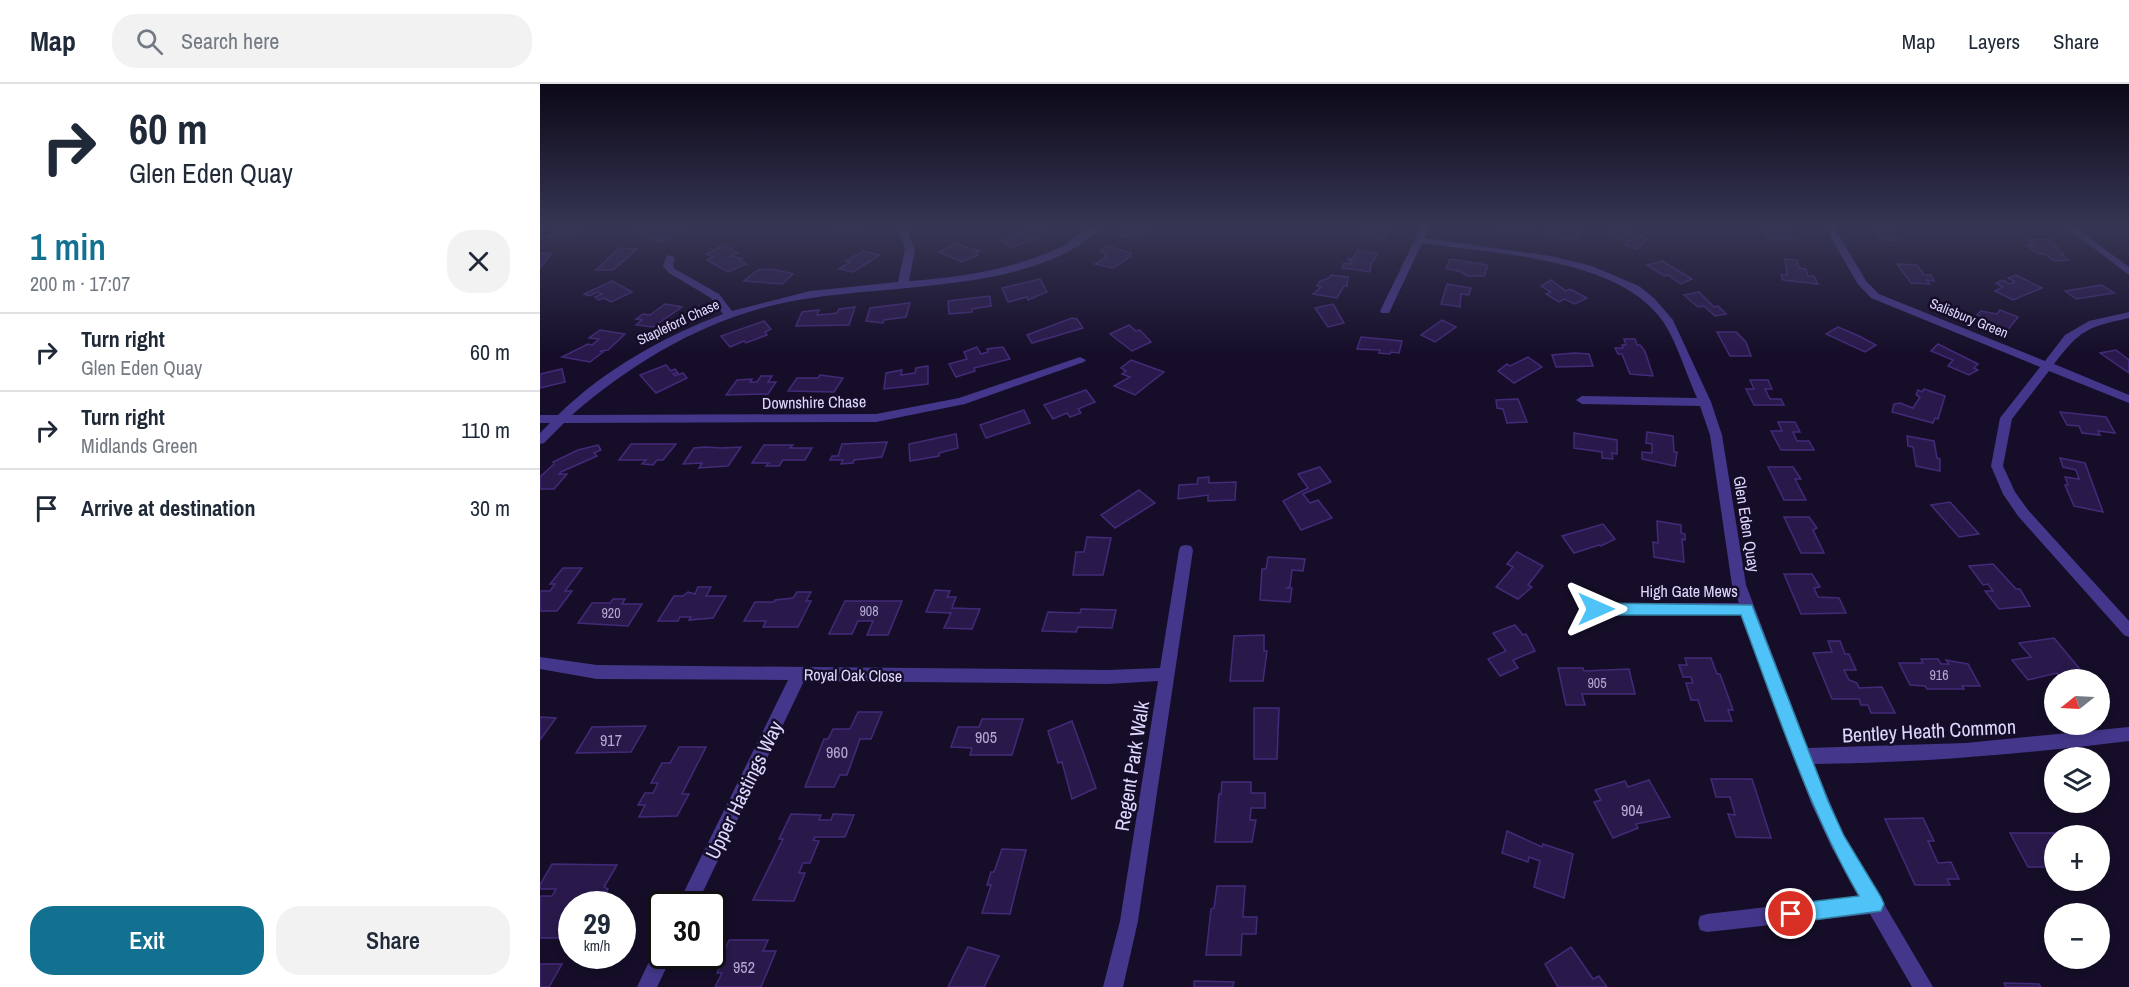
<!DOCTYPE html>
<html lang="en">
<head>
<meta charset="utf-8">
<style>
	:root { --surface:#fff; --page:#f2f2f3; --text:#1f2937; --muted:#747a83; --line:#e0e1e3; --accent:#127091 }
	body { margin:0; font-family:"Archivo Narrow",sans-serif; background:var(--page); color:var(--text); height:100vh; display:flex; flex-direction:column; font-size:22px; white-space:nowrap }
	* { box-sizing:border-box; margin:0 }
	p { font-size:20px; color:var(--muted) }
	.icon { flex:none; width:33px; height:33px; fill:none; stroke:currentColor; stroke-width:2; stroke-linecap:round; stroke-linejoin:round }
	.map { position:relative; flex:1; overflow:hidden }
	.details { display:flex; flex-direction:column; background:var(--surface); width:540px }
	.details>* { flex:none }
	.top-card { background:#fff; color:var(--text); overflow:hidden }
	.needle { width:39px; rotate:252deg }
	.fabs { position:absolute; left:1504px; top:585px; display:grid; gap:12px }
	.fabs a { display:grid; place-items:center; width:66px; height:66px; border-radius:50%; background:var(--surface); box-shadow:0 3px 9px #0003; font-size:30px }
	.speed { position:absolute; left:18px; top:807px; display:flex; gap:12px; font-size:30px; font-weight:700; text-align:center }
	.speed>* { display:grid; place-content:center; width:78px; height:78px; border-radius:50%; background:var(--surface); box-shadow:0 3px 9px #0003; line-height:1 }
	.speed small { font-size:15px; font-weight:400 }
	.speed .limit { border:3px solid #111; border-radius:9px; background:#fff; color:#111 }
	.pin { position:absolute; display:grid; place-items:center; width:51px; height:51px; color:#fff; margin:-26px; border:3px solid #fff; border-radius:50%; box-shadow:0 2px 6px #0007 }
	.me { position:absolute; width:66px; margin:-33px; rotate:90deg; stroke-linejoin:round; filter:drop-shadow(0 0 4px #0008) }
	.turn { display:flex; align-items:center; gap:21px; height:126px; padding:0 30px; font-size:27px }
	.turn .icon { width:78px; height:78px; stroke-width:2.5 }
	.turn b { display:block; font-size:42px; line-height:51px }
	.round { display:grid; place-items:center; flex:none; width:63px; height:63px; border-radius:24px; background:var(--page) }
	.head { display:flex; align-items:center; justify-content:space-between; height:102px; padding:0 30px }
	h1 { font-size:36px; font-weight:600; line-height:45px; color:var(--accent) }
	.action { display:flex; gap:12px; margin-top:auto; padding:12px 30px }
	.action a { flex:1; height:69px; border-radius:24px; background:var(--accent); color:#fff; font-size:24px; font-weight:600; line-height:69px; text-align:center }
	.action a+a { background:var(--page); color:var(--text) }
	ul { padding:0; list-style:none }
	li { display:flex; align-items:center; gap:18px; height:78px; padding:0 30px; border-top:2px solid var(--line) }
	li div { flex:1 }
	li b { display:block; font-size:22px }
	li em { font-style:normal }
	header { display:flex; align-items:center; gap:36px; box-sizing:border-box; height:84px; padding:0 30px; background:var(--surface); border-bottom:2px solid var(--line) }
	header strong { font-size:28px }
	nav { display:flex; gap:33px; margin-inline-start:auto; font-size:21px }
	.search { width:420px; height:54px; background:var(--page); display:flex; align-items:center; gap:15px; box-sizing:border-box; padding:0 21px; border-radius:24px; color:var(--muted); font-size:22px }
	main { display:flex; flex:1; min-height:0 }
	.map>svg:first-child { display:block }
	.building { fill:#29194b; stroke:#432a79; stroke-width:1.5 }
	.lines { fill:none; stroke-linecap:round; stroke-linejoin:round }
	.minor { fill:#44378b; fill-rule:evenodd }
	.route { fill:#4fc3f7; stroke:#337fa1; stroke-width:1.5 }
	.labels { text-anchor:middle; stroke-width:5; stroke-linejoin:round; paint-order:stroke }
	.far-street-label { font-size:14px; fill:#e0d7ff; stroke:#160e29 }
	.number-label { font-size:14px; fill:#b2a8d2 }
	.street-label { font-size:16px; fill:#e0d7ff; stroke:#160e29 }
	.near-number-label { font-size:16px; fill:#b2a8d2 }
	.near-street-label { font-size:20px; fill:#e0d7ff; stroke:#160e29 }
</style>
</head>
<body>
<header>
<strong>Map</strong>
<div class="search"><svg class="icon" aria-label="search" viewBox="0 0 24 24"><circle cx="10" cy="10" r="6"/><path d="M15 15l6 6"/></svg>Search here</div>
<nav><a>Map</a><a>Layers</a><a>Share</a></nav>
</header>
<main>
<section class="details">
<div class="top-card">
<div class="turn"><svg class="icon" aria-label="right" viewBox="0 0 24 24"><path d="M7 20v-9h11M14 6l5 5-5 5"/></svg><div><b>60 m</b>Glen Eden Quay</div></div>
</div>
<div class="head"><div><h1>1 min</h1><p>200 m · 17:07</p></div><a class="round"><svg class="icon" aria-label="close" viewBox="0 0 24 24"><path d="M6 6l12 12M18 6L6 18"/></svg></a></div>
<ul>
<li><svg class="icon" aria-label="right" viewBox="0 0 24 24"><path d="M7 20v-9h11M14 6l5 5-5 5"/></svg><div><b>Turn right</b><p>Glen Eden Quay</p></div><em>60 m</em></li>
<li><svg class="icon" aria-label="right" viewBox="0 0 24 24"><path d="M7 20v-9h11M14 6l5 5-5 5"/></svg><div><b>Turn right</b><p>Midlands Green</p></div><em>110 m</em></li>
<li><svg class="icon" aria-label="arrive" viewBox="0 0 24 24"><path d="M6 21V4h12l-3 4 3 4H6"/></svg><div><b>Arrive at destination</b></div><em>30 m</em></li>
</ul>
<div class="action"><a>Exit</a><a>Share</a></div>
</section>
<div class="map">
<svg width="1589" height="903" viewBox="0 0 1589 903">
	<rect width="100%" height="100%" fill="#160e29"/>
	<g class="building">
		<path d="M24 143 44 144 27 154 7 153Z"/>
		<path d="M104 143H135L141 147 121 158 114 155 120 152 109 154 93 147Z"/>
		<path d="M292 143H320L324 146 308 152 301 147 296 149Z"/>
		<path d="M494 143 505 150 471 164 461 156 478 148 480 150 488 147 484 144Z"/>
		<path d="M588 143H605L601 147 609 148 598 155 580 152Z"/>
		<path d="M828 143H848V146L843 156 817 150 825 148Z"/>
		<path d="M956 143H990L988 151 955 145Z"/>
		<path d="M1011 143 1041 147 1038 157 1003 152 1006 144Z"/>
		<path d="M1072 143 1087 147 1108 155 1097 165 1085 161 1089 157 1065 150Z"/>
		<path d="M1222 143 1249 146 1253 155 1227 154Z"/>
		<path d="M1337 143H1351L1357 157 1339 154Z"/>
		<path d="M1508 155 1524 170H1521L1528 176 1514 177 1507 171 1496 169 1487 161H1494L1488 156Z"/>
		<path d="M417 159 425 163 440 167 435 169 438 171 422 178 399 168Z"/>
		<path d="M184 161 198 169 191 172 202 175 199 176 206 180 188 188 167 176 173 173 166 170Z"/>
		<path d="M567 162 591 169V172L573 184 555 180 566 173 564 172 567 170 560 167Z"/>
		<path d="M79 164 97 165 73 186H56Z"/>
		<path d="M817 166 838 170 831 180 830 188 802 184 804 179 811 180 812 177 808 176 809 174 813 175Z"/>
		<path d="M323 167 340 171 313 188 299 185 310 178 306 177Z"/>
		<path d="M0 169H12L0 184Z"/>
		<path d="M910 175 948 181 944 192H927L919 187 906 185Z"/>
		<path d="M1245 175 1257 176 1259 184 1266 185 1268 192H1274L1278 200 1243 196 1241 191H1247Z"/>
		<path d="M1122 177 1152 195 1141 200 1128 191 1124 192 1107 181Z"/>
		<path d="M1357 180 1377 181 1384 191H1391L1394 197 1387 196 1390 200 1371 199Z"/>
		<path d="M232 185 253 190 242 200 204 197 218 186Z"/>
		<path d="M791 191 808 193 807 202H804L797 214 773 210 781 203 777 202 780 197 789 194Z"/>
		<path d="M1476 191 1502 204 1473 216 1455 207 1463 203 1456 199 1463 196 1470 200 1475 198 1468 194Z"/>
		<path d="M500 195 507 208 488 216 487 213 468 218 462 204Z"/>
		<path d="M1011 196 1026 207 1030 205 1047 214 1035 220 1024 215 1019 218 1006 210 1011 208 1001 202Z"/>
		<path d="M72 197 92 208 71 218 64 214 59 216 55 213 62 210 58 208 49 212 44 210Z"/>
		<path d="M907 200 931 204 929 211 921 210 920 223 901 220Z"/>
		<path d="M1562 201 1574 209 1536 215 1525 207Z"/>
		<path d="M1159 208 1174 223 1178 222 1186 230 1175 232 1164 222 1158 223 1144 211Z"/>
		<path d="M450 212 451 222 432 225V228L409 230 408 217Z"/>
		<path d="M370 219 366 233 344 236 343 239 326 237 330 224Z"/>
		<path d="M125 220 142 223 113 243 96 241 102 236 96 235 103 230 110 231Z"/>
		<path d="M793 220 804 239 788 243 775 224Z"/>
		<path d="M315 223 309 241 256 242 262 228 279 226 277 231 290 230 297 229 299 225Z"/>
		<path d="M1460 226 1478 233 1465 249 1442 240 1446 234 1437 231 1441 227 1457 230Z"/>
		<path d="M532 234 537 235 543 244 492 259 487 251Z"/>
		<path d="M902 236 916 243 895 258 881 251Z"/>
		<path d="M224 237 231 245 225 248 227 251 206 259 204 257 190 263 181 252Z"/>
		<path d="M589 241 596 247 600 246 611 258 592 267 570 250Z"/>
		<path d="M1298 243 1319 252 1336 261 1325 268 1286 250Z"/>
		<path d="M60 246 85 250 68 266 60 267 63 268 50 278 22 273 48 260 52 261 59 255 49 254Z"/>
		<path d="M1177 248H1196L1206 258 1211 272H1190Z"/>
		<path d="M821 253 862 257 859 269 851 268 850 270 839 269 840 266 817 265Z"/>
		<path d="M1084 255H1095L1097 261H1100L1105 267 1113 292 1090 290 1082 270H1078L1075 264H1083L1082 261H1086Z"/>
		<path d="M1398 260 1438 280 1434 284 1438 286 1429 291 1408 282 1413 276 1391 267Z"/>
		<path d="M437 263 441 270 448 268 447 265 463 263 470 275 434 284 435 287 416 293 409 280 427 275 424 268Z"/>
		<path d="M1576 266 1589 276V289L1560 269Z"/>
		<path d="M1035 269 1049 270 1053 282 1016 283 1012 271Z"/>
		<path d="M988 273 1002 283 974 299 958 287 967 280 970 282Z"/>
		<path d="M591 276 624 288 595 311 574 302 590 293 582 290 586 287 581 284Z"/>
		<path d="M126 281 131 287 135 285 138 289 133 290 135 292 143 289 147 294 116 309 100 291Z"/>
		<path d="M388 282V300L344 305 346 289 362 286 361 291 375 289 376 284Z"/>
		<path d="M22 285 25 298 0 304V290Z"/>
		<path d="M280 291 303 294 294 308 248 307 257 294H278Z"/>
		<path d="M221 292H232L228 298H236L228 310 186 311 197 296 212 295 210 298H217Z"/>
		<path d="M1210 296H1228L1232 305H1225L1230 315H1241L1244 321H1214L1206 305H1214Z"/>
		<path d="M1384 305 1405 312 1398 335 1395 334 1393 339 1352 328 1354 320 1360 319 1373 324 1380 313 1376 311 1378 306 1382 308Z"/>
		<path d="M546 306 555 318 538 325 541 329 530 333 527 329 513 335 504 321Z"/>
		<path d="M978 315 987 338 967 339 963 325 957 324 956 316Z"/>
		<path d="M484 326 490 339 446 354 440 341Z"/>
		<path d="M1520 328 1566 333 1575 349 1558 347 1560 351 1542 349 1539 342 1527 341Z"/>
		<path d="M1238 338H1255L1260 348H1253L1257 357H1269L1274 366H1241L1231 347H1242Z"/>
		<path d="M1107 348 1133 352 1134 368H1137L1135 382 1102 375V368L1112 369V360L1106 359Z"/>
		<path d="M1034 349 1077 356V370L1072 369 1073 375 1062 374V368L1034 364Z"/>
		<path d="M416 350 418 364 399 369V372L370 377 369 360Z"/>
		<path d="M1367 352 1394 357 1397 374 1400 375V387L1376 382 1373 363 1368 362Z"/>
		<path d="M347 358 342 373 314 376 313 379 301 380 303 376H290L292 372H298L302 360Z"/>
		<path d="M91 360H136L123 376H117L113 381 102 380 106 376H79Z"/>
		<path d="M58 361 61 366 54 369 57 372 21 388 19 390H27L14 405H0V393L14 380 13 378 38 366Z"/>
		<path d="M224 361H253L250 364H272L265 376H243L239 382H226L229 379H212Z"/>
		<path d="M165 363 182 364 201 363 188 382 159 384 162 379 143 380 154 364Z"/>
		<path d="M1520 374 1545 379 1563 428 1534 422 1525 401H1528L1525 393 1539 395 1536 386 1523 383Z"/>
		<path d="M780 383 791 398 763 410 770 419 778 416 792 434 761 446 743 417 768 404 758 390Z"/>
		<path d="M1228 383H1253L1261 395H1255L1266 416H1244Z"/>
		<path d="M669 393V399L696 398 695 416 668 417V411L638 415 639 401 657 400 658 394Z"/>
		<path d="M599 406 615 419 575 444 561 431Z"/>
		<path d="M1410 418 1439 450 1419 453 1391 421Z"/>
		<path d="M1244 433H1269L1277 444 1273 446 1284 469H1261Z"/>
		<path d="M1117 437 1141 441V449L1145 450V456L1142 455 1144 478 1114 473 1113 458 1118 459Z"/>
		<path d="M1063 440 1075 455 1061 462 1059 461 1034 469 1022 452Z"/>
		<path d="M547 453 571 454 563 491H533L536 468H544Z"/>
		<path d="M977 468 1003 482 988 501 992 503 978 515 956 503 973 483 967 480Z"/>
		<path d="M728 473 765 475 763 487 752 486 750 502 747 504H752L750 518 720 516 722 485H726Z"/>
		<path d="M1453 480 1476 505H1480L1490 522 1459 525 1445 507H1453L1448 500 1443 501 1429 482Z"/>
		<path d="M23 484H42L25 507H32L17 527H0V507H10L15 500H10Z"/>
		<path d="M1244 490H1272L1280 503 1274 504 1278 513 1299 514 1306 529 1261 530Z"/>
		<path d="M158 503H171L166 512H186L173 534 149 536 151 533H140L138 537H118L134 512H143L148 508 155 510Z"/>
		<path d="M395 506 410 507 407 513H416L412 524 440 525 432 545 404 544 411 529 386 528Z"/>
		<path d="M257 508H271L266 517H271L258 543H223L226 537H204L215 518H234L235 516 253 514Z"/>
		<path d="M73 515H85L82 520H102L88 542 38 539 52 519H70Z"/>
		<path d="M305 517H362L348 551H327L333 537H318L312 550H289Z"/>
		<path d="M541 525 576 526 572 544 538 543 536 548 502 547 508 528 540 529Z"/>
		<path d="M975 541 983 551 986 550 995 567 973 576 978 584 960 592 948 575 966 567 953 549Z"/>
		<path d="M724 551V567H727L723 597H690L694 552Z"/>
		<path d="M1514 554 1543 589 1519 592 1517 589 1488 596 1472 576 1491 573 1479 559Z"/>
		<path d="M1288 557H1300L1305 570H1309L1316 586H1304L1309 596 1317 599 1319 604 1342 603 1355 629H1331L1328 621H1321L1319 615H1292L1273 569 1292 568Z"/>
		<path d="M1145 574H1171L1177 590H1180L1193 626H1188L1192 637H1165L1158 616H1151L1146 599H1153L1151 593H1143L1139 581H1147Z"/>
		<path d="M1381 575H1398L1401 580H1409L1406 576 1428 580 1440 602H1422L1424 605H1387L1385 602 1370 601 1359 579H1383Z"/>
		<path d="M1018 584H1043L1044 587 1089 585 1095 610H1042L1045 621H1026Z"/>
		<path d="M714 624H739L737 675H714Z"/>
		<path d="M318 628H342L331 655H320L307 691H300L294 703H265L284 655H288L293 645H310Z"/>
		<path d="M0 633 16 634 0 656Z"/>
		<path d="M442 635H483L472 671H430L432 664 411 663 418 643H439Z"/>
		<path d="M532 637 556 704 532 715 522 678 518 679 508 647Z"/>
		<path d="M106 642 91 668 36 669 52 643Z"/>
		<path d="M139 663H166L142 710H149L137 732 99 733 105 721H98L105 709H113L118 699H111L122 679H130Z"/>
		<path d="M1171 695H1212L1231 754 1196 753 1188 730 1195 731 1190 713H1176Z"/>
		<path d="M1109 696 1130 733 1096 740 1098 744 1073 754 1054 718 1061 716 1055 706 1085 697 1088 703Z"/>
		<path d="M682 698H711V709H725V724H711L710 736H716L712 758H675L679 710H681Z"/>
		<path d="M251 730 281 731 279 736H291L293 730 314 731 305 753H275L273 756 279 757 270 779H263L259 789H265L254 817 213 816 243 755H239Z"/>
		<path d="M1383 734 1394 757H1388L1398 779 1411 778 1419 795H1407L1410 801H1375L1345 735Z"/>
		<path d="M967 747 1002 763 1003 760 1033 770 1024 814 994 803 1000 777 989 773 988 778 962 769Z"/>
		<path d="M1470 749H1532L1533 752H1515L1513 783H1488Z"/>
		<path d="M462 765 486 766 470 830 442 829 451 801H447L451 788H454Z"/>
		<path d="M12 780 77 781 64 803 68 805 60 820H32V854H0V812H12L16 805H0V801Z"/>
		<path d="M677 802H705L703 833H717L716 850H702L701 871H666L671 825 674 824Z"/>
		<path d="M189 856H228L223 867H236L221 903H175L182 889H177L182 878H180Z"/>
		<path d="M428 863 459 872 444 903H408Z"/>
		<path d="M1031 863 1053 895 1059 892 1067 903H1018L1005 880Z"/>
		<path d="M0 880H22L9 903H0Z"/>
		<path d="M654 897 694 898 693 903H654Z"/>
		<path d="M1464 899 1499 900 1501 903H1466Z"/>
	</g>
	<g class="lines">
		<g class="minor">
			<path d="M357 143H365L375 165 369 197C421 193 469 186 517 165 533 158 544 142 562 143 492 214 328 197 234 221 157 240 91 280 32 331L336 330 419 314 540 273 546 276 544 278 425 320 336 338 24 339 4 359 0 360V349L10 339H0V331H18C65 285 123 253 183 230L171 214 129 189 123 182 127 171 135 173 133 182 135 185 179 210 192 227 270 207 358 198 365 165Z"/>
			<path d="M881 143H890L884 154 1011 172 1052 182 1099 202 1114 214 1133 236 1171 318 1182 351 1206 501 1268 664 1426 659 1589 643V657C1484 670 1379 679 1274 680L1304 752 1393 903H1372L1330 830 1167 848 1160 846 1158 839 1160 832 1167 830 1320 812 1292 764 1271 719 1203 531H1056L1051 529 1049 525 1051 521 1056 519H1199L1192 501 1170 351 1160 322 1042 320 1036 316 1042 312 1157 314C1147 292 1137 259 1124 239 1081 173 953 170 882 159L850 227 849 229H841L840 227Z"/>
			<path d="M1285 143H1294L1326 197 1339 210 1505 277 1525 251 1549 237 1589 228V234C1547 243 1540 246 1514 280L1589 311V319L1509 287 1472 335 1463 382 1475 408 1488 426 1589 537V553L1584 551 1478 432 1463 410 1451 382 1460 334 1500 283 1331 214 1317 199Z"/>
			<path d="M1526 143H1535L1589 183V191Z"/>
			<path d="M646 461 651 462 653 466 598 837 583 903H563L580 837 618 597 568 600 264 597 157 820H138L248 596 57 595 0 585V573L57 581 568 586 620 584 639 466 641 462Z"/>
			<path d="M122 863V872H132L117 903H97L115 865Z"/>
		</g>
	</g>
	<linearGradient id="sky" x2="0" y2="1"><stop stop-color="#0c0817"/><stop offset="0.53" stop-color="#363654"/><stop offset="1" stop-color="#363654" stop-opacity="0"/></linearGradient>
	<rect width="1589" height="269" fill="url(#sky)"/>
	<path class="route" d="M1056 519 1212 521 1288 717 1304 752 1341 813 1344 820 1341 827 1251 839 1244 836 1241 830 1244 823 1251 820 1319 812C1268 724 1237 627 1201 531H1056L1048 525Z"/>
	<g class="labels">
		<g class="far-street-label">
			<text transform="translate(1429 234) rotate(22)" y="5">Salisbury Green</text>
			<text transform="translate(138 238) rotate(-25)" y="5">Stapleford Chase</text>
		</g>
		<g class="number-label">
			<text x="329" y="532">908</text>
			<text x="71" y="534">920</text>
			<text x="1399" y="596">916</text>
			<text x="1057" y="604">905</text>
		</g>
		<g class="street-label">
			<text transform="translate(274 318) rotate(-1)" y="6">Downshire Chase</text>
			<text transform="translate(1207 440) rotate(81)" y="6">Glen Eden Quay</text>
			<text x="1149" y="513">High Gate Mews</text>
			<text transform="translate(313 591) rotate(1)" y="6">Royal Oak Close</text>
		</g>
		<g class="near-number-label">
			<text x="446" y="659">905</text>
			<text x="71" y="662">917</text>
			<text x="297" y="674">960</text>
			<text x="1092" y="732">904</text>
			<text x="204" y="889">952</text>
		</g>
		<g class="near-street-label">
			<text transform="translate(1389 647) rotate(-3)" y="7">Bentley Heath Common</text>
			<text transform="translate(592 682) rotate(-81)" y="7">Regent Park Walk</text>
			<text transform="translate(204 706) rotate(-64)" y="7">Upper Hastings Way</text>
		</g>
	</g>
</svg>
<div class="fabs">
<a><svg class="needle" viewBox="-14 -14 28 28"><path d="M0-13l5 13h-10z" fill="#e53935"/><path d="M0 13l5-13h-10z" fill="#747a83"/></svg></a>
<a><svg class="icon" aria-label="layers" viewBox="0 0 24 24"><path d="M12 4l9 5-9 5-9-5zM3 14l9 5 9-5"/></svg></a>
<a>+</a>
<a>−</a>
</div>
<div class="speed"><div>29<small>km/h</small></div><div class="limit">30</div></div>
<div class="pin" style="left:1251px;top:830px;background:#d93025"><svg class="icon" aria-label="arrive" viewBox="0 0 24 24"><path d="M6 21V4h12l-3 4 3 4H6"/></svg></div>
<svg class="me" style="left:1056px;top:525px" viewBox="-20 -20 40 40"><path d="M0-17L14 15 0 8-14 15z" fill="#4fc3f7" stroke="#fff" stroke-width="4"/></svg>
</div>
</main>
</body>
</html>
